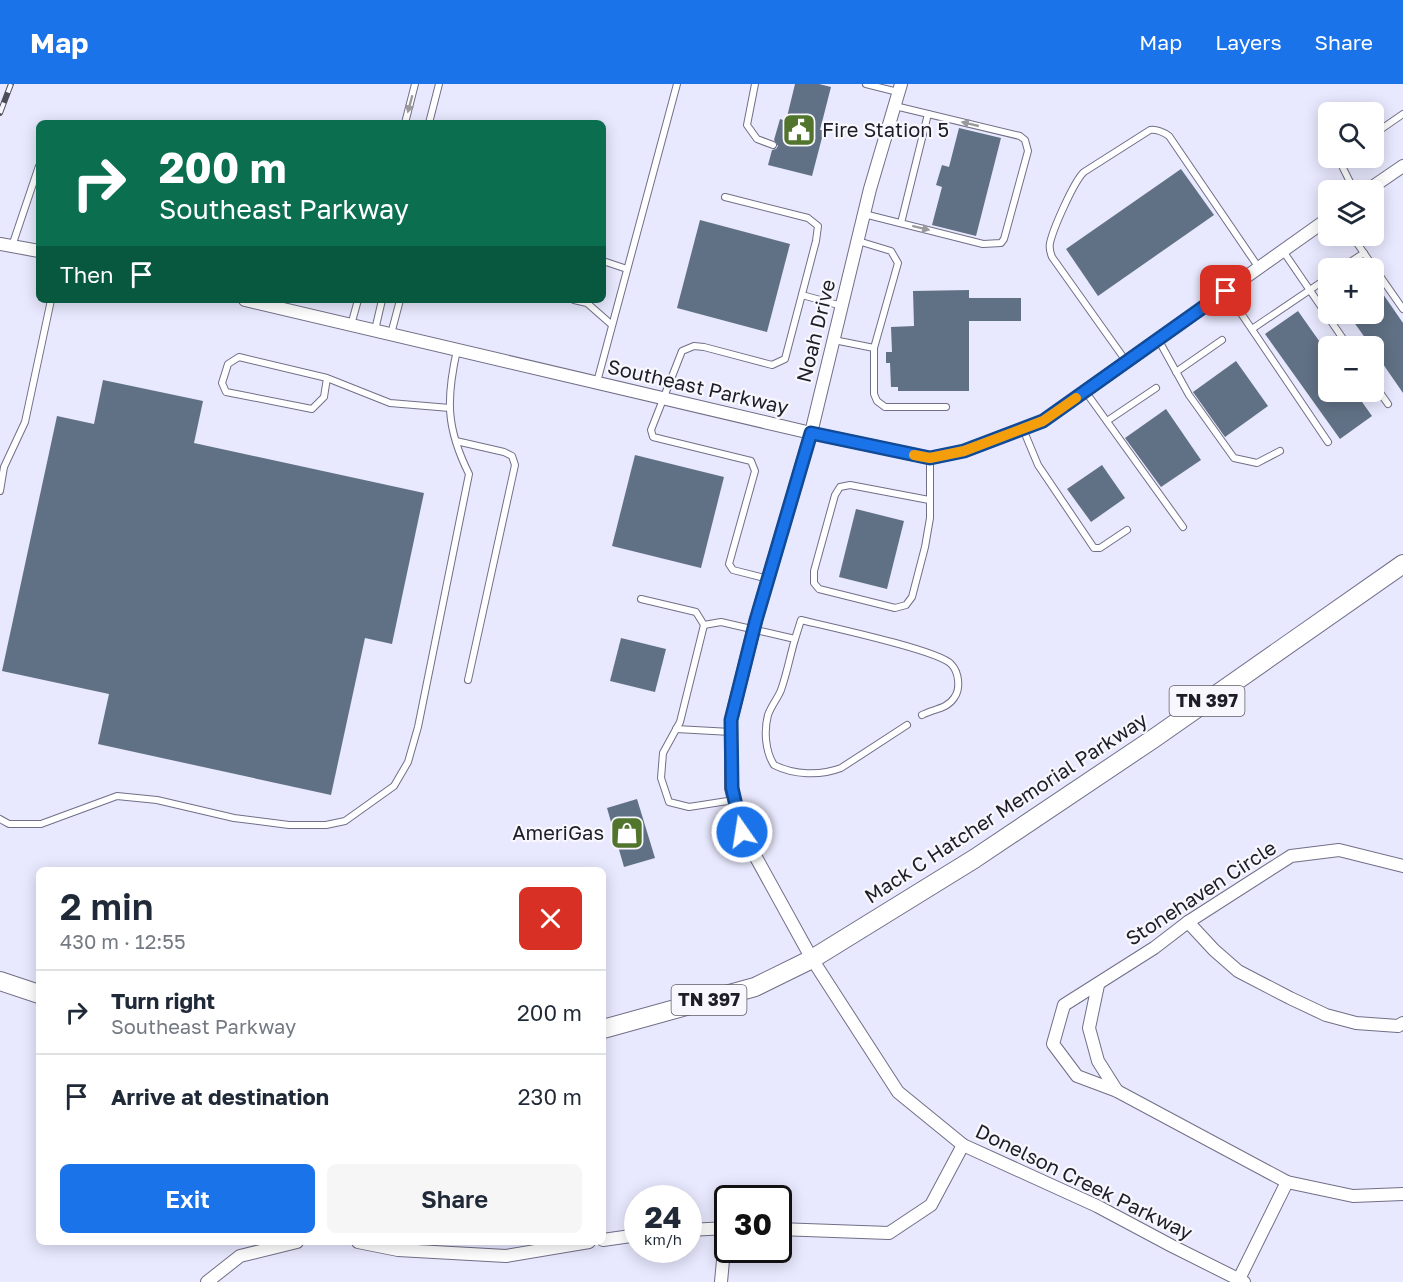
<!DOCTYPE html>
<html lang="en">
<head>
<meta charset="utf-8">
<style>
	:root { --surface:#fff; --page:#f6f6f7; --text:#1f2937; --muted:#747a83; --line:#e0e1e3; --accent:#1a73e8 }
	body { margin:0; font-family:"Golos Text",sans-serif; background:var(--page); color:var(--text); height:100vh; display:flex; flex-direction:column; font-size:22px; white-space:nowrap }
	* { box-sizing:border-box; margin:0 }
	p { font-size:20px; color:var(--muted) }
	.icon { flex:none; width:33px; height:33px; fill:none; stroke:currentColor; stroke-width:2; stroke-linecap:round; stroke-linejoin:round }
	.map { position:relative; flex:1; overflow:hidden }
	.drawer { position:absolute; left:36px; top:783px; width:570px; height:378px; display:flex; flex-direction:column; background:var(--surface); border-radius:9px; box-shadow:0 3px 15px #0003 }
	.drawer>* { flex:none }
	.hud { position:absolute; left:36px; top:36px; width:570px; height:183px; border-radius:9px; box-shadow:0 3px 15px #0003; background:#0b6e4f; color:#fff; overflow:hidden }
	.controls { position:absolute; left:1318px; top:18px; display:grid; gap:12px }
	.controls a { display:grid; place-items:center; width:66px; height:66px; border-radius:9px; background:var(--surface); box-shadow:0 3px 15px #0003; font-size:30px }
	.speed { position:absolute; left:624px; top:1101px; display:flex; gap:12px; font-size:30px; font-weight:700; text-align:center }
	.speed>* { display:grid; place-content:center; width:78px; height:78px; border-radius:50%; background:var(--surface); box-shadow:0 3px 15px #0003; line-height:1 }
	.speed small { font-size:15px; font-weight:400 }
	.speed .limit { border:3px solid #111; border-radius:9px; background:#fff; color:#111 }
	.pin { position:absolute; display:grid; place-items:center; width:51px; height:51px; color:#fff; margin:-26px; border-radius:12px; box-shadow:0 3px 9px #0006 }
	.me { position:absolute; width:66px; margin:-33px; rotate:347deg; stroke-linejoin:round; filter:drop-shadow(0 0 4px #0008) }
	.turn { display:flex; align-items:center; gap:21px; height:126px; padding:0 24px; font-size:27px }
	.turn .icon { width:78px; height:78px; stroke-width:2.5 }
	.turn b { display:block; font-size:42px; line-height:51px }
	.then { display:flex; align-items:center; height:57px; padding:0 24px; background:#0003; gap:12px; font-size:22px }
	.round { display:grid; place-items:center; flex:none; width:63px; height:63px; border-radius:9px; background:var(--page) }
	.overview { display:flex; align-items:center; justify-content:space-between; height:102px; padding:0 24px }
	h1 { font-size:36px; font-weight:600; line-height:45px }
	.action { display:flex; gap:12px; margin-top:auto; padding:12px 24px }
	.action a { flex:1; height:69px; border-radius:9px; background:var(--accent); color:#fff; font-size:24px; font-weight:600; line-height:69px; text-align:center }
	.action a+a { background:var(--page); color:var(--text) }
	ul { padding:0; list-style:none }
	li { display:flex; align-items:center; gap:18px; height:84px; padding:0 24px; border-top:2px solid var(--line) }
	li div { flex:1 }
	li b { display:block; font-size:22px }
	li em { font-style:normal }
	header { display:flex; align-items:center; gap:36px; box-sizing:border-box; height:84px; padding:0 30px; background:var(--accent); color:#fff }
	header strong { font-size:28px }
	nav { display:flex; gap:33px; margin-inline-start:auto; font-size:21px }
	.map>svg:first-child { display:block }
	.building { fill:#617185 }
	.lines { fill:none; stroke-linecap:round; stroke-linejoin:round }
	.lane-casing { stroke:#706f87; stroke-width:8 }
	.street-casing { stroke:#706f87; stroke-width:14 }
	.primary-casing { stroke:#706f87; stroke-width:20 }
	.lane { stroke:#fff; stroke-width:6 }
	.street { stroke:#fff; stroke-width:12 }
	.primary { stroke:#fff; stroke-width:18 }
	.rail-casing { stroke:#4d4c59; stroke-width:6 }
	.rail { stroke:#f7f7fd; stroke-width:4; stroke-dasharray:11; stroke-linecap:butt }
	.oneway { fill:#9a999e }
	.route-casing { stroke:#114b97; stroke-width:15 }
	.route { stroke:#1a73e8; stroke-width:10 }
	.slow { stroke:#f59e0b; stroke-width:10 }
	.labels { text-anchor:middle; stroke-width:4.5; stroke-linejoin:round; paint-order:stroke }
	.shield { fill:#f7f7fd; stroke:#5f5e67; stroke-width:1.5 }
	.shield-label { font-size:18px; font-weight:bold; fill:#1e1d27 }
	.poi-label { font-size:20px; fill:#1e1d27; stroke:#f7f7fd; text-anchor:start }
	.street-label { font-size:20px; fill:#1e1d27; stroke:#f7f7fd }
</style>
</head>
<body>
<header>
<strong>Map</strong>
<nav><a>Map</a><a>Layers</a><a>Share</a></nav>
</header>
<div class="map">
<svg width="1403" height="1198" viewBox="0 0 1403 1198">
	<rect width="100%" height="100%" fill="#e8e8fe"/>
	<g class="building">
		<path d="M795 0H819L831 3 820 46H824L812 92 768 81 772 66 776 65 778 62 774 56 780 35 786 37Z"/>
		<path d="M959 44 1001 54 976 152 932 141 942 103 936 101 942 81 949 83Z"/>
		<path d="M1181 85 1214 131 1098 212 1066 165Z"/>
		<path d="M700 136 790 160 767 248 677 224Z"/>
		<path d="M1374 197 1403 239V309L1374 267V262H1371L1348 230H1374Z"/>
		<path d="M969 206V214H1021V237H969V307H898V303H891L890 279H886V268H892L891 243 914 242 913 207Z"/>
		<path d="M1298 227 1329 271V308H1355L1372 332 1340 355 1265 250Z"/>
		<path d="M1236 277 1268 322 1225 353 1193 308Z"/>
		<path d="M103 296 203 317 194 359 424 409 392 560 365 554 331 711 98 660 109 610 2 587 57 332 94 340Z"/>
		<path d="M1166 325 1201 376 1161 403 1125 354Z"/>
		<path d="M635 371 724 393 701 484 612 462Z"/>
		<path d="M1102 381 1125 414 1091 438 1067 405Z"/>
		<path d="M856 425 904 437 887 505 839 493Z"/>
		<path d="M621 554 666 565 655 608 610 597Z"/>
		<path d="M637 715 655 774 624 783 607 724Z"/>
	</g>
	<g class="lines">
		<defs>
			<g id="lane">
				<path d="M755 0 747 41 757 55 773 61"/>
				<path d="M866 0 898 8"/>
				<path d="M405 39 415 0"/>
				<path d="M429 39 439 0"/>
				<path d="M1374 50 1403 30"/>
				<path d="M1345 74 1343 84 1354 106"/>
				<path d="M725 113 808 134 818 142 816 157 785 275 772 281 704 263 694 262 682 267 651 346 653 353 751 377 755 387 729 480 733 486 768 495"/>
				<path d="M864 130 983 160 1001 159 1004 155 1028 67 1025 56 1020 52 895 22"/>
				<path d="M901 139 928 30"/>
				<path d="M1352 152 1403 225"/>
				<path d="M858 157 891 167 898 179 874 264V310L877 317 885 323H946"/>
				<path d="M12 162 39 82"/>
				<path d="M1283 167 1348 262"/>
				<path d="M603 177 627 185"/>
				<path d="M1341 184 1364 169"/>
				<path d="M1226 207 1328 358"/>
				<path d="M802 211 842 222"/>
				<path d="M574 216 587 219 612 241"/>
				<path d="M351 241 358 216"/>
				<path d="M1252 245 1329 193"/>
				<path d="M375 246 382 216"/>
				<path d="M391 250 400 216"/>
				<path d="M1158 255 1189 311 1234 374 1257 379 1280 367"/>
				<path d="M834 256 874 264"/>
				<path d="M1126 277 1052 173C1050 168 1049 164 1050 159 1053 145 1074 97 1084 88L1150 46C1157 45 1163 48 1169 52L1259 184"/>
				<path d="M1176 288 1222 256"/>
				<path d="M327 294 324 313 312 325 226 308 222 299 228 280 239 273 327 294 390 319 450 324"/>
				<path d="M597 298 677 0"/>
				<path d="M1374 300 1388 320"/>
				<path d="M1085 307 1183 443"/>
				<path d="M1107 337 1156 304"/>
				<path d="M1023 345 1038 381 1094 464H1100L1127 446"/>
				<path d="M456 357 504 368 512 372 515 381 468 596"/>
				<path d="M0 407 4 383 25 338 51 216"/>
				<path d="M929 416 850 401 840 403 835 411 814 487V499L819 505 895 524 906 521 912 513 925 463 930 434V374"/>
				<path d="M641 515 696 528 704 541 680 638 663 669 661 694 669 718 689 723 734 716"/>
				<path d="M704 541 721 538 795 555C790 572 787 589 781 606 778 614 771 622 768 631 764 646 765 667 774 681 794 691 820 692 841 684L907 641"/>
				<path d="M795 555 801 536C826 542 938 566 951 580 959 588 961 605 954 614 947 625 933 625 922 631"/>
				<path d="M676 645 731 648"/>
				<path d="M0 735 9 740H41L117 712 157 716 234 734 289 741H326L345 737 394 702 408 678 418 643 469 390C446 344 446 315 457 266"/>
			</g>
			<g id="street">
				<path d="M901 0 870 105 811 349 756 536 731 636V704L742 748 812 875 898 1008 963 1061 1097 1122 1172 1162 1244 1198"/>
				<path d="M1368 106 1403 82"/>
				<path d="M0 160 39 167"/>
				<path d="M245 216 811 349 930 374 964 367 1043 337 1329 134"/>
				<path d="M1403 782 1339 766 1291 772 1188 838 1154 864 1064 921 1053 960 1077 992 1117 1007 1287 1098 1353 1112 1403 1110"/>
				<path d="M1188 838 1214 866 1238 887 1290 914 1326 931 1356 939 1398 942 1403 939"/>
				<path d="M1098 901 1089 944 1098 977 1117 1007"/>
				<path d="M778 1145 889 1149 931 1121 963 1061"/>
				<path d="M688 1146 728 1144"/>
				<path d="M603 1156 638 1151"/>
				<path d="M358 1158 398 1166 506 1172 589 1158"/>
				<path d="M1239 1195 1287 1098"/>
				<path d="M207 1198 240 1172 297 1158"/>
				<path d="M721 1198 726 1144"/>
			</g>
			<g id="primary">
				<path d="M0 897 39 910"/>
				<path d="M603 945 755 903 812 875 974 775 1153 655 1403 480"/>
			</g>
		</defs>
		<use href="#lane" class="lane-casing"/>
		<use href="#street" class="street-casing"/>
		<use href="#primary" class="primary-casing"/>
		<use href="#lane" class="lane"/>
		<use href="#street" class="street"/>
		<use href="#primary" class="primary"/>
		<defs>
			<path id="rail" d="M0 29 11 0"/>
		</defs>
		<use href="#rail" class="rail-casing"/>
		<use href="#rail" class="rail"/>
	</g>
	<defs><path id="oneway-solid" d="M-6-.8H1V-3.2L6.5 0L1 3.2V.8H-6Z" transform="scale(1.5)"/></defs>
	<g class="oneway">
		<use href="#oneway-solid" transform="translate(410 20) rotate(105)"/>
		<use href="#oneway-solid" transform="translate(970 40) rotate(-167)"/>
		<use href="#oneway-solid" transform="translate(921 144) rotate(14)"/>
	</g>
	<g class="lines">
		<defs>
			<path id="route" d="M742 748 732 704 731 636 756 536 811 349 930 374 964 367 1043 337 1226 207"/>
		</defs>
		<use href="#route" class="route-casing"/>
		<use href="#route" class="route"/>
		<path class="slow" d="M914 371 930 374 964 367 1043 337 1076 314"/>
	</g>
	<defs>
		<symbol id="civic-square" viewBox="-11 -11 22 22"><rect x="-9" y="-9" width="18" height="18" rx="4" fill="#52752d" stroke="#f7f7fd"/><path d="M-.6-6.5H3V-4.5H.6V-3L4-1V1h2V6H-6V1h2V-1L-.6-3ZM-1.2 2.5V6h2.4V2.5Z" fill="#fff"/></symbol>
		<symbol id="shop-square" viewBox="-11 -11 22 22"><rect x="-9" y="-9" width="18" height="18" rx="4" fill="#52752d" stroke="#f7f7fd"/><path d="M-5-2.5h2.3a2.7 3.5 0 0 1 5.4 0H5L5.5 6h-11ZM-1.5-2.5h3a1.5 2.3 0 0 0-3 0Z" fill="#fff"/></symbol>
	</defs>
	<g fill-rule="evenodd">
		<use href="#civic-square" x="780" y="27" width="38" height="38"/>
		<use href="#shop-square" x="608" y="730" width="38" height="38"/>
	</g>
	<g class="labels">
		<g class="shield">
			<rect x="1169.5" y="602" width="75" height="30" rx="4.5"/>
			<rect x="671.5" y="901" width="75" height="30" rx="4.5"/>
		</g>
		<g class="shield-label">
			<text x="1207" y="623">TN 397</text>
			<text x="709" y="922">TN 397</text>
		</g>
		<g class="poi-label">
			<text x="822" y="53">Fire Station 5</text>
			<text x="604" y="756" text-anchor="end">AmeriGas</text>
		</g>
		<g class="street-label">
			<text transform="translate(816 247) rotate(-76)" y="7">Noah Drive</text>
			<text transform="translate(698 303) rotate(13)" y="7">Southeast Parkway</text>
			<text transform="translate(1006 724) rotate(-33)" y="7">Mack C Hatcher Memorial Parkway</text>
			<text transform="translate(1201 809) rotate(-33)" y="7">Stonehaven Circle</text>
			<text transform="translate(1084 1098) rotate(26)" y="7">Donelson Creek Parkway</text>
		</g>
	</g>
</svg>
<div class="controls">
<a><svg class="icon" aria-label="search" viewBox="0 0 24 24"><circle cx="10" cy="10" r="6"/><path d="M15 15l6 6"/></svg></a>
<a><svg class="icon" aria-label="layers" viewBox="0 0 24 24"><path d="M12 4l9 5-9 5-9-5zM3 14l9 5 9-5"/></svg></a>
<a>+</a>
<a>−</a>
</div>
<div class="speed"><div>24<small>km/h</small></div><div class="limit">30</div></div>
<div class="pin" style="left:1226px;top:207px;background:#d93025"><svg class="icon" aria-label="arrive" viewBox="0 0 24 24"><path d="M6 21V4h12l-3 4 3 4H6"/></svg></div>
<svg class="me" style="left:742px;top:748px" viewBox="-20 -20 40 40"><circle r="17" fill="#1a73e8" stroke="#fff" stroke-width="3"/><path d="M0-11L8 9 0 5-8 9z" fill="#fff"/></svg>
<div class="hud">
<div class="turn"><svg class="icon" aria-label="right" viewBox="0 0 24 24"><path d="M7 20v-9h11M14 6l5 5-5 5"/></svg><div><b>200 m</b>Southeast Parkway</div></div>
<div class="then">Then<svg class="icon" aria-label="arrive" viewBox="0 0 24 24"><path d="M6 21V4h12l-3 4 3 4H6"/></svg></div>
</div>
<section class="drawer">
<div class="overview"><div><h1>2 min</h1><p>430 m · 12:55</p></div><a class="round" style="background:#d93025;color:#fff"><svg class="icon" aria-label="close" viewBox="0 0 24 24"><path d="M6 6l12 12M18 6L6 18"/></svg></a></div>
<ul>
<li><svg class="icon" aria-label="right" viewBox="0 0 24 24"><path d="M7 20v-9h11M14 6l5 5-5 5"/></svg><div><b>Turn right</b><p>Southeast Parkway</p></div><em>200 m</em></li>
<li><svg class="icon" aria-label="arrive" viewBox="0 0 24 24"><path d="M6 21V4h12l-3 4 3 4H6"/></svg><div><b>Arrive at destination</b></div><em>230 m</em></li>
</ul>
<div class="action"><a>Exit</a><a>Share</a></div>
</section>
</div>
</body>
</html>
